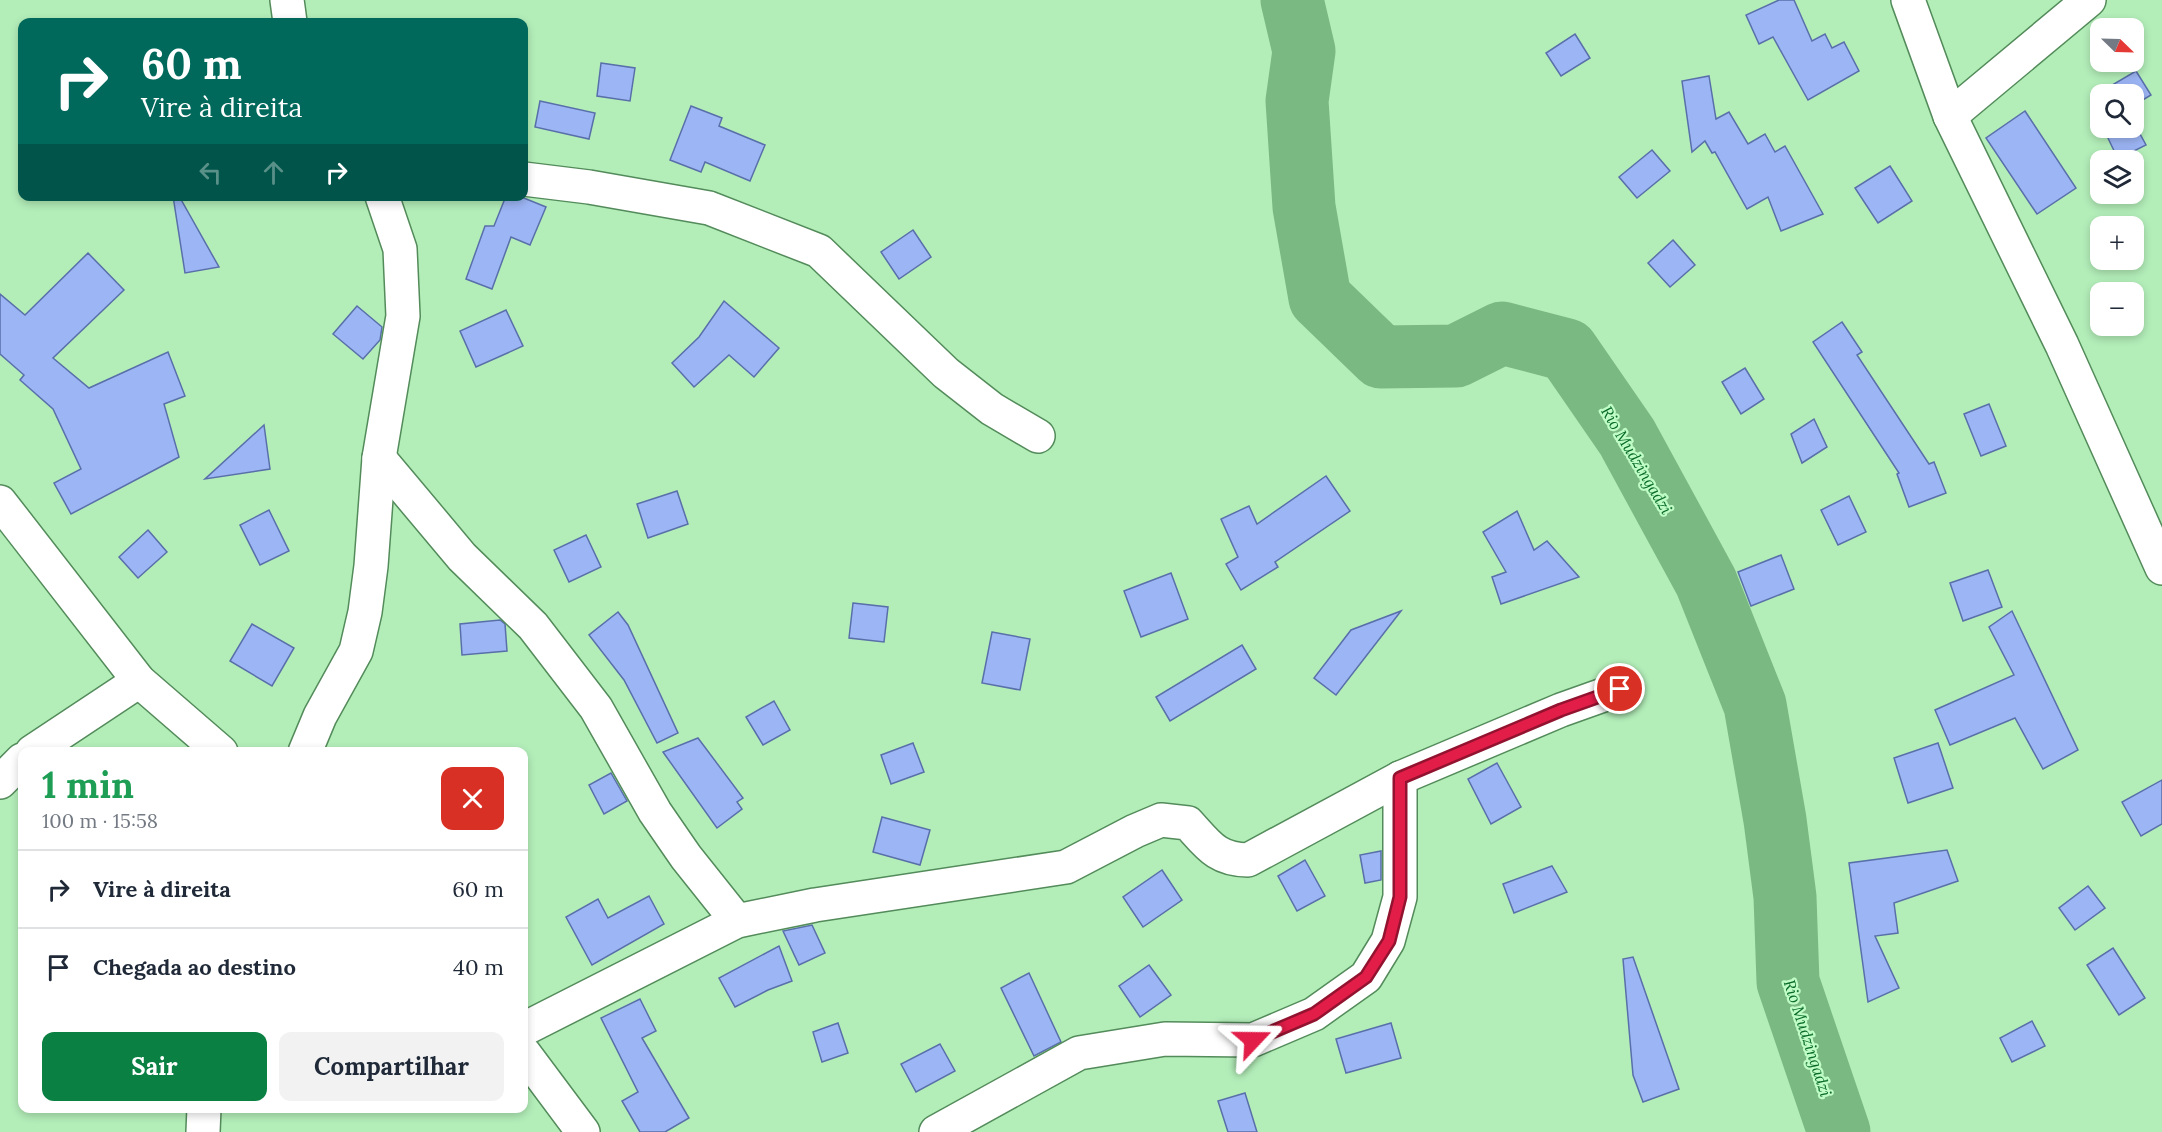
<!DOCTYPE html>
<html lang="pt">
<head>
<meta charset="utf-8">
<style>
	:root { --surface:#fff; --page:#f2f2f3; --text:#1f2937; --muted:#747a83; --line:#e0e1e3; --accent:#0b8043 }
	body { margin:0; font-family:Lora,serif; background:var(--page); color:var(--text); height:100vh; display:flex; flex-direction:column; font-size:22px; white-space:nowrap }
	* { box-sizing:border-box; margin:0 }
	p { font-size:20px; color:var(--muted) }
	.icon { flex:none; width:33px; height:33px; fill:none; stroke:currentColor; stroke-width:2; stroke-linecap:round; stroke-linejoin:round }
	.map { position:relative; flex:1; overflow:hidden }
	.details { position:absolute; left:18px; top:747px; width:510px; height:366px; display:flex; flex-direction:column; background:var(--surface); border-radius:12px; box-shadow:0 3px 9px #0003 }
	.details>* { flex:none }
	.hud { position:absolute; left:18px; top:18px; width:510px; height:183px; border-radius:12px; box-shadow:0 3px 9px #0003; background:#00695c; color:#fff; overflow:hidden }
	.needle { width:39px; rotate:113deg }
	.tools { position:absolute; left:2090px; top:18px; display:grid; gap:12px }
	.tools a { display:grid; place-items:center; width:54px; height:54px; border-radius:12px; background:var(--surface); box-shadow:0 3px 9px #0003; font-size:30px }
	.pin { position:absolute; display:grid; place-items:center; width:51px; height:51px; color:#fff; margin:-26px; border:3px solid #fff; border-radius:50%; box-shadow:0 2px 6px #0007 }
	.me { position:absolute; width:66px; margin:-33px; rotate:67deg; stroke-linejoin:round; filter:drop-shadow(0 0 4px #0008) }
	.turn { display:flex; align-items:center; gap:21px; height:126px; padding:0 24px; font-size:27px }
	.turn .icon { width:78px; height:78px; stroke-width:2.5 }
	.turn b { display:block; font-size:42px; line-height:51px }
	.lanes { display:flex; align-items:center; height:57px; padding:0 24px; background:#0003; justify-content:center; gap:30px; direction:ltr }
	.lanes .off { opacity:.35 }
	.round { display:grid; place-items:center; flex:none; width:63px; height:63px; border-radius:12px; background:var(--page) }
	.summary { display:flex; align-items:center; justify-content:space-between; height:102px; padding:0 24px }
	h1 { font-size:36px; font-weight:700; line-height:45px; color:#1e9e55 }
	.button { display:flex; gap:12px; margin-top:auto; padding:12px 24px }
	.button a { flex:1; height:69px; border-radius:12px; background:var(--accent); color:#fff; font-size:24px; font-weight:700; line-height:69px; text-align:center }
	.button a+a { background:var(--page); color:var(--text) }
	ul { padding:0; list-style:none }
	li { display:flex; align-items:center; gap:18px; height:78px; padding:0 24px; border-top:2px solid var(--line) }
	li div { flex:1 }
	li b { display:block; font-size:22px }
	li em { font-style:normal }
	.map>svg:first-child { display:block }
	.lines { fill:none; stroke-linecap:round; stroke-linejoin:round }
	.river { stroke:#7bb983; stroke-width:63 }
	.building { fill:#9cb5f4; stroke:#596fa9; stroke-width:1.5 }
	.minor-casing { stroke:#538b5a; stroke-width:36 }
	.minor { stroke:#fff; stroke-width:33 }
	.route-casing { stroke:#92132f; stroke-width:15 }
	.route { stroke:#e11d48; stroke-width:10 }
	.labels { text-anchor:middle; stroke-width:4.5; stroke-linejoin:round; paint-order:stroke }
	.water-label { font-size:16px; font-style:italic; fill:#096b27; stroke:#c0fcc6 }
</style>
</head>
<body>
<div class="map">
<svg width="2162" height="1132" viewBox="0 0 2162 1132">
	<rect width="100%" height="100%" fill="#b3eeb9"/>
	<g class="lines">
		<path class="river" d="M1292 0 1304 51 1297 101 1304 207 1320 298 1381 357 1456 356 1502 333 1567 350 1627 437 1706 582 1755 705 1775 820 1785 897 1788 982 1839 1132"/>
	</g>
	<g class="building">
		<path d="M1779 0H1794L1812 41 1825 34 1832 48 1844 42 1859 71 1808 100 1773 37 1759 44 1746 15Z"/>
		<path d="M1575 34 1590 58 1561 76 1546 53Z"/>
		<path d="M601 63 635 68 630 101 597 96Z"/>
		<path d="M2136 71 2151 95 2133 106V94H2104L2102 91Z"/>
		<path d="M1709 76 1716 119 1729 112 1748 144 1765 134 1775 152 1785 146 1823 214 1781 231 1768 197 1747 209 1715 152 1712 153 1705 141 1692 152 1682 81Z"/>
		<path d="M540 101 595 113 589 139 535 127Z"/>
		<path d="M691 106 722 118 719 126 765 145 750 181 705 162 701 172 670 160Z"/>
		<path d="M2025 111 2076 188 2037 214 1986 138Z"/>
		<path d="M2133 121 2146 145 2118 159 2106 134 2120 128H2133Z"/>
		<path d="M1652 150 1670 171 1637 198 1619 177Z"/>
		<path d="M1890 166 1912 201 1878 223 1855 188Z"/>
		<path d="M173 196H179L219 267 185 273Z"/>
		<path d="M506 196H519L546 207 530 245 511 237 492 289 466 279 485 226H494Z"/>
		<path d="M913 230 931 257 899 279 881 252Z"/>
		<path d="M1673 240 1695 265 1670 287 1648 263Z"/>
		<path d="M88 253 124 290 53 358 89 388 168 352 185 396 164 404 179 457 71 514 54 483 81 469 53 409 20 380 24 375 0 354V294L25 315Z"/>
		<path d="M724 301 779 348 754 377 729 355 694 387 672 363 699 337Z"/>
		<path d="M357 306 382 327 380 340 363 359 333 334Z"/>
		<path d="M506 310 523 346 476 367 460 331Z"/>
		<path d="M1842 322 1862 352 1857 355 1929 464 1934 462 1946 493 1909 507 1897 474 1899 473 1813 342Z"/>
		<path d="M1745 368 1764 399 1741 414 1722 382Z"/>
		<path d="M1989 404 2006 446 1981 456 1964 414Z"/>
		<path d="M1814 419 1827 447 1802 463 1791 434Z"/>
		<path d="M264 425 270 469 205 479Z"/>
		<path d="M1326 476 1350 511 1275 562 1278 567 1241 590 1226 564 1238 557 1221 519 1249 506 1257 524Z"/>
		<path d="M677 491 688 524 648 538 637 504Z"/>
		<path d="M1849 496 1866 532 1838 545 1821 510Z"/>
		<path d="M269 510 289 551 260 565 240 525Z"/>
		<path d="M1517 511 1534 550 1547 541 1579 577 1501 604 1492 577 1506 572 1483 532Z"/>
		<path d="M148 530 167 552 138 578 119 557Z"/>
		<path d="M586 535 601 567 569 582 554 550Z"/>
		<path d="M1781 555 1794 589 1751 606 1738 572Z"/>
		<path d="M1988 570 2002 607 1963 621 1950 583Z"/>
		<path d="M1171 573 1188 619 1141 637 1124 591Z"/>
		<path d="M853 603 888 607 884 642 849 638Z"/>
		<path d="M1401 611 1336 695 1314 678 1351 630Z"/>
		<path d="M2012 611 2078 750 2043 769 2015 718 1950 745 1935 710 2014 675 1989 627Z"/>
		<path d="M618 612 628 625 678 733 657 743 624 680 589 635Z"/>
		<path d="M500 620 505 624 507 651 462 655 460 624Z"/>
		<path d="M252 624 294 648 272 686 230 661Z"/>
		<path d="M992 632 1030 639 1020 690 982 683Z"/>
		<path d="M1242 645 1256 669 1170 721 1156 697Z"/>
		<path d="M774 701 790 730 763 745 746 717Z"/>
		<path d="M698 738 743 798 737 802 742 809 717 828 663 752Z"/>
		<path d="M913 743 924 772 891 784 881 755Z"/>
		<path d="M1938 743 1953 788 1908 803 1894 758Z"/>
		<path d="M1497 763 1521 807 1491 824 1468 779Z"/>
		<path d="M611 773 627 801 604 814 589 785Z"/>
		<path d="M2162 780V824L2141 836 2122 802Z"/>
		<path d="M882 817 930 830 920 865 873 852Z"/>
		<path d="M1947 850 1958 881 1894 903 1898 933 1875 936 1899 988 1868 1002 1849 863Z"/>
		<path d="M1381 851V880L1365 883 1360 855Z"/>
		<path d="M1305 860 1325 896 1297 911 1278 876Z"/>
		<path d="M1552 866 1567 892 1514 913 1503 884Z"/>
		<path d="M1162 870 1182 900 1143 927 1123 897Z"/>
		<path d="M2088 886 2105 908 2075 930 2059 908Z"/>
		<path d="M649 896 664 924 592 965 566 917 598 899 608 918Z"/>
		<path d="M812 925 825 953 799 965 783 931Z"/>
		<path d="M779 946 792 981 768 990 735 1007 719 978Z"/>
		<path d="M2113 948 2145 998 2119 1015 2087 965Z"/>
		<path d="M1633 957 1679 1089 1643 1102 1633 1075 1623 959Z"/>
		<path d="M1149 965 1171 995 1140 1017 1119 986Z"/>
		<path d="M1029 973 1061 1042 1034 1056 1001 988Z"/>
		<path d="M640 999 656 1031 642 1038 689 1118 665 1132H640L622 1101 638 1092 601 1018Z"/>
		<path d="M2032 1021 2045 1046 2012 1062 2000 1038Z"/>
		<path d="M838 1023 848 1053 822 1062 813 1032Z"/>
		<path d="M1391 1023 1401 1058 1346 1073 1336 1039Z"/>
		<path d="M940 1044 955 1071 916 1092 901 1064Z"/>
		<path d="M1245 1093 1257 1132H1228L1218 1101Z"/>
	</g>
	<g class="lines">
		<defs>
			<g id="minor">
				<path d="M287 0 290 22"/>
				<path d="M1908 0 1950 116 2062 345 2162 568"/>
				<path d="M1950 116 2089 0"/>
				<path d="M524 179 589 187 709 208 819 251 946 373 992 409 1038 436"/>
				<path d="M379 458 462 557 533 626 596 708 655 812 686 857 737 921"/>
				<path d="M0 502 139 681 221 752"/>
				<path d="M32 752 139 681"/>
				<path d="M305 752 320 716 356 651 365 612 371 566 379 458 403 316 400 249 382 196"/>
				<path d="M0 782 22 760"/>
				<path d="M524 1029 737 921 815 905 1066 867 1135 831 1161 820 1188 823C1208 845 1217 860 1248 860L1400 778 1561 710 1620 689"/>
				<path d="M524 1053 583 1132"/>
				<path d="M203 1132 204 1108"/>
				<path d="M936 1132 1079 1053 1165 1039 1253 1040 1314 1014 1366 977 1388 941 1400 897V778"/>
			</g>
		</defs>
		<use href="#minor" class="minor-casing"/>
		<use href="#minor" class="minor"/>
	</g>
	<g class="lines">
		<defs>
			<path id="route" d="M1253 1040 1314 1014 1366 977 1389 941 1400 897V778L1561 710 1620 689"/>
		</defs>
		<use href="#route" class="route-casing"/>
		<use href="#route" class="route"/>
	</g>
	<g class="labels">
		<g class="water-label">
			<text transform="translate(1637 460) rotate(59)" y="6">Rio Mudzingadzi</text>
			<text transform="translate(1808 1038) rotate(72)" y="6">Rio Mudzingadzi</text>
		</g>
	</g>
</svg>
<div class="tools">
<a><svg class="needle" viewBox="-14 -14 28 28"><path d="M0-13l5 13h-10z" fill="#e53935"/><path d="M0 13l5-13h-10z" fill="#747a83"/></svg></a>
<a><svg class="icon" aria-label="search" viewBox="0 0 24 24"><circle cx="10" cy="10" r="6"/><path d="M15 15l6 6"/></svg></a>
<a><svg class="icon" aria-label="layers" viewBox="0 0 24 24"><path d="M12 4l9 5-9 5-9-5zM3 14l9 5 9-5"/></svg></a>
<a>+</a>
<a>−</a>
</div>
<div class="pin" style="left:1620px;top:689px;background:#d93025"><svg class="icon" aria-label="arrive" viewBox="0 0 24 24"><path d="M6 21V4h12l-3 4 3 4H6"/></svg></div>
<svg class="me" style="left:1253px;top:1040px" viewBox="-20 -20 40 40"><path d="M0-17L14 15 0 8-14 15z" fill="#e11d48" stroke="#fff" stroke-width="4"/></svg>
<div class="hud">
<div class="turn"><svg class="icon" aria-label="right" viewBox="0 0 24 24"><path d="M7 20v-9h11M14 6l5 5-5 5"/></svg><div><b>60 m</b>Vire à direita</div></div>
<div class="lanes"><svg class="icon off" aria-label="left" viewBox="0 0 24 24"><path d="M17 20v-9H6M10 6l-5 5 5 5"/></svg><svg class="icon off" aria-label="ahead" viewBox="0 0 24 24"><path d="M12 20V5M6 11l6-6 6 6"/></svg><svg class="icon" aria-label="right" viewBox="0 0 24 24"><path d="M7 20v-9h11M14 6l5 5-5 5"/></svg></div>
</div>
<section class="details">
<div class="summary"><div><h1>1 min</h1><p>100 m · 15:58</p></div><a class="round" style="background:#d93025;color:#fff"><svg class="icon" aria-label="close" viewBox="0 0 24 24"><path d="M6 6l12 12M18 6L6 18"/></svg></a></div>
<ul>
<li><svg class="icon" aria-label="right" viewBox="0 0 24 24"><path d="M7 20v-9h11M14 6l5 5-5 5"/></svg><div><b>Vire à direita</b></div><em>60 m</em></li>
<li><svg class="icon" aria-label="arrive" viewBox="0 0 24 24"><path d="M6 21V4h12l-3 4 3 4H6"/></svg><div><b>Chegada ao destino</b></div><em>40 m</em></li>
</ul>
<div class="button"><a>Sair</a><a>Compartilhar</a></div>
</section>
</div>
</body>
</html>
